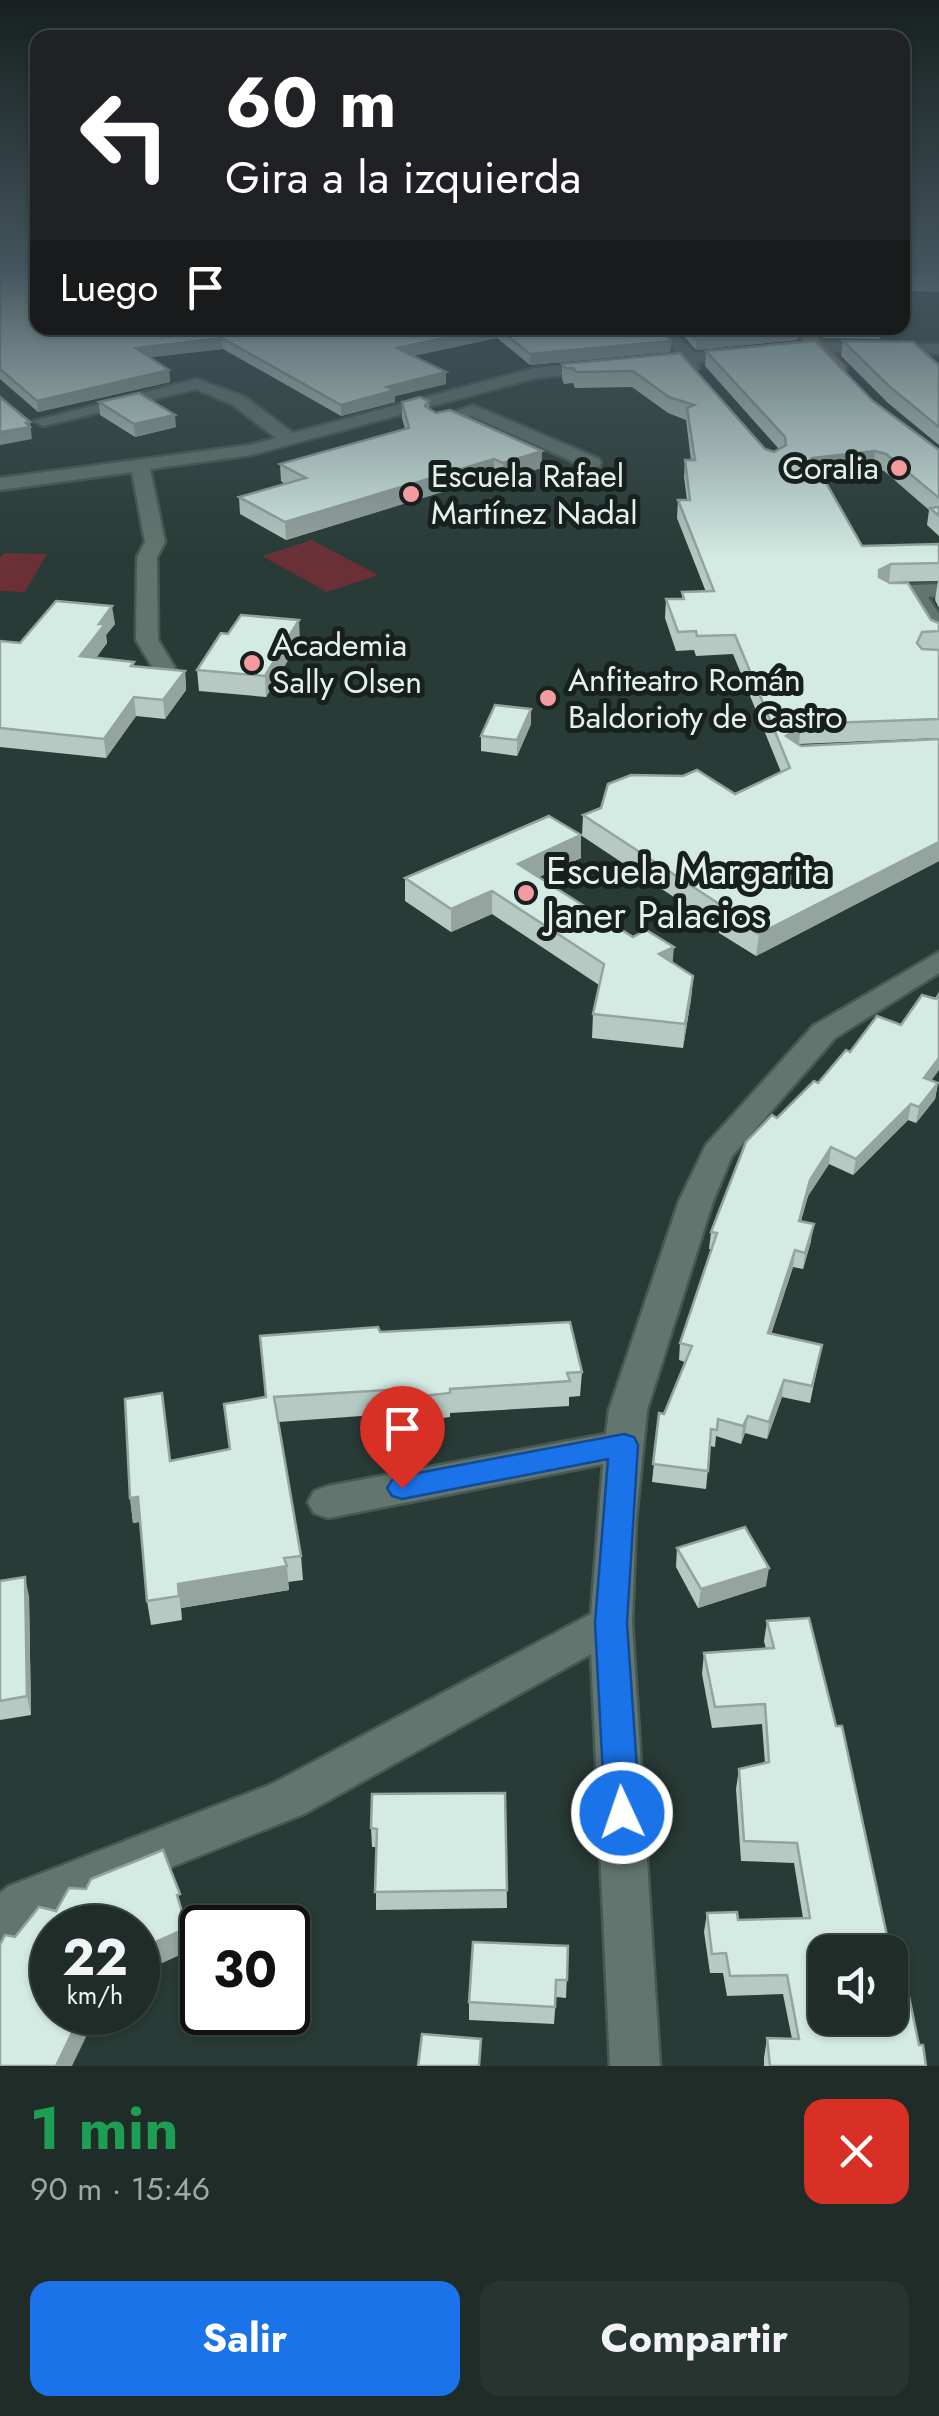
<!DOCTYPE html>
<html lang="es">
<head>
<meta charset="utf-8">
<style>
	:root { --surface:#1f2c28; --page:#273430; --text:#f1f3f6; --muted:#a1a7a8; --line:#3c4845; --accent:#1a73e8 }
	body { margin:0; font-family:Jost,sans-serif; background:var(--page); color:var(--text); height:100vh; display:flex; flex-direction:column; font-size:38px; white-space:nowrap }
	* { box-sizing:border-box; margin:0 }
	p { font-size:32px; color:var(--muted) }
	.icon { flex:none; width:55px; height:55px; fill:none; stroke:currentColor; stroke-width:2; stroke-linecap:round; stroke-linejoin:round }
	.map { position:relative; height:2066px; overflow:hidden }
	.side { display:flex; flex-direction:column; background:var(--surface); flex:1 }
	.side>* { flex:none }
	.guide { position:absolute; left:30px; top:30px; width:880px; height:305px; border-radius:20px; box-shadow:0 2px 8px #0004,0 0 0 2px var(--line); background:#202124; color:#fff; overflow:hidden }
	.fabs { position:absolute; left:808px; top:1935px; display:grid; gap:20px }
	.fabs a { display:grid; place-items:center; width:100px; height:100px; border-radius:20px; background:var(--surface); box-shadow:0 2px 8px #0004,0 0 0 2px var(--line); font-size:50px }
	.speed { position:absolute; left:30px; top:1905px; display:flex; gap:20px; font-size:50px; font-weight:700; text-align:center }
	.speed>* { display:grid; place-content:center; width:130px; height:130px; border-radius:50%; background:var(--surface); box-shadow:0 2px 8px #0004,0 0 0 2px var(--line); line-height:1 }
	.speed small { font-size:25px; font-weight:400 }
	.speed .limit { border:5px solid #111; border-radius:15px; background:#fff; color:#111 }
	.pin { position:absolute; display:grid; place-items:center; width:85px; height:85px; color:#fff; margin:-102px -42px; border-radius:50% 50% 50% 0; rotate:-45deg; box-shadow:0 0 10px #0007 }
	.pin .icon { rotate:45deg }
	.me { position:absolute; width:110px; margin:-55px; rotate:357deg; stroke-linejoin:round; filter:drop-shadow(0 0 8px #0008) }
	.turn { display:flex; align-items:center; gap:35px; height:210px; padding:0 30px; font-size:45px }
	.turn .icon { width:130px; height:130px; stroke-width:2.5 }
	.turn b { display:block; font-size:70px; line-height:85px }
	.then { display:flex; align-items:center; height:95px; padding:0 30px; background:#0003; gap:20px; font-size:38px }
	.round { display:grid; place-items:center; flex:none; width:105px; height:105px; border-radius:20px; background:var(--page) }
	.headline { display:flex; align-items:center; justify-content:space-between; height:170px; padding:0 30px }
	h1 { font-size:60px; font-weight:700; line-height:75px; color:#1e9e55 }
	.button { display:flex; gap:20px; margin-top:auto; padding:20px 30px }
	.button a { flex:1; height:115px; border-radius:20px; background:var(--accent); color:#fff; font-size:40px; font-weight:700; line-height:115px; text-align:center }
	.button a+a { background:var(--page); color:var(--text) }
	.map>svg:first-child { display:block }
	.green { fill:#6a3036 }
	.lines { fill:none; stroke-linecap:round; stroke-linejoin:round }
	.street-casing { stroke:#485853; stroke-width:5 }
	.secondary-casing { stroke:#485853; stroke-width:5 }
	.street { fill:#62766f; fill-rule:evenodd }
	.secondary { fill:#897f7c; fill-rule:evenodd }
	.wall { fill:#b6cac3 }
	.shaded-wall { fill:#94a49f }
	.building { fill:#d4ebe3; stroke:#94a49f; stroke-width:2.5; fill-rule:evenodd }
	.route { fill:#1a73e8; stroke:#114b97; stroke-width:2.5 }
	.poi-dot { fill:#f49aa1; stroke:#18201e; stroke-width:4 }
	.labels { text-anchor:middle; stroke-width:10; stroke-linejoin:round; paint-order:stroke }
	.far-poi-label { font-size:32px; fill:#e5f1ed; stroke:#18201e; text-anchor:start }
	.poi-label { font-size:38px; fill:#e5f1ed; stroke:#18201e; text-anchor:start }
</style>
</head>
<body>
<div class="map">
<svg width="939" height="2066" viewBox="0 0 939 2066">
	<rect width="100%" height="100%" fill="#293b36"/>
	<g class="green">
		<path d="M312 540 378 575 327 592 262 556Z"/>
		<path d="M4 553 47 554 25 592 0 591V558Z"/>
	</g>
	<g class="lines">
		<defs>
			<g id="street">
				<path d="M656 328H672L694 353 819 342 939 344V354L819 352 696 363 700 368 692 373 680 364 642 366V358L677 354Z"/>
				<path d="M602 361 608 362V370L536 378 251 455 150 469 165 542 157 557 158 640 175 668 164 675 156 673 136 640 137 557 145 542 132 472 0 490V478L250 445 276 438 233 405 196 389 43 426 34 421 197 379 245 397 293 433 535 368Z"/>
				<path d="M473 405 599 459 601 463 599 467H585L472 416 438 426 429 421Z"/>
				<path d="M939 584V596L928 597 939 614V639L931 637 907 598H889L878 592 889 586Z"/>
				<path d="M939 952V973L835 1038 732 1156 713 1201 647 1410 636 1519 632 1623 660 2066H610L591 1654 304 1814 43 1918 17 1939 0 1946V1893L9 1886 272 1784 591 1614 603 1464 328 1518 314 1513 308 1502 314 1491 328 1486 606 1434 609 1410 679 1201 706 1145 813 1026Z"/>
			</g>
			<path id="secondary" d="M792 328H808L846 366V374H834Z"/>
		</defs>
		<use href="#street" class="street-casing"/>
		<use href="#secondary" class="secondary-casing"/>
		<use href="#street" class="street"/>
		<use href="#secondary" class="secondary"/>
	</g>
	<g class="wall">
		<path d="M0 271 153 332 170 328H660L671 352 530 365 497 338 413 356 446 372V384L395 396V402L341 416 223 349 150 357 169 370 170 382 38 412 0 379Z"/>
		<path d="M902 271H939V292L913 291 902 298Z"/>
		<path d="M676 328H798V340L696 350Z"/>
		<path d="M813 328H882L880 339 823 338Z"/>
		<path d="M843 341 939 365V445L888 403 841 356Z"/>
		<path d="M706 351 873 401 939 450V536L927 525 929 510 884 471 873 467 821 474 862 546 939 544V608L935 600 938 581 889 582 931 620 939 623V738L799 744 801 746 939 739V861L756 956 719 933V927L582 836 583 815 735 794 781 772 733 654 696 656 694 650 676 651 665 618 666 599H682V592H706L677 518 678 500H687L684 477 685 460H691L686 420 668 413 632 387 575 388 573 383 564 384 562 379V364L680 353 765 449 774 452 779 449 705 366Z"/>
		<path d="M429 401V408L436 413 542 451 541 468 503 480 494 476 286 540 240 514 239 497 285 484 281 481 280 464 405 429 402 418V402Z"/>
		<path d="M99 402 176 427 135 437 100 415Z"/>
		<path d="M115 624 106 635 107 643 96 658 134 662V666L185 671 186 690 165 719 136 716 106 758 0 747V641L20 643Z"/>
		<path d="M300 640 266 697 199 691 197 670Z"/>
		<path d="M531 724 517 756 481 751V736Z"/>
		<path d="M581 835V858L539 877 693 976 691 999 683 1048 592 1038 593 1014 599 985 492 914 451 932 405 901V878Z"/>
		<path d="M931 1081 938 1083 935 1099 916 1123 908 1120 853 1175 829 1164 808 1196 801 1221 811 1241 803 1269 793 1267 771 1334 822 1345 810 1403 782 1397 767 1439 745 1433 741 1444 716 1436 715 1447 710 1446 706 1489 652 1482 659 1413 664 1414 685 1362 679 1360 680 1343 712 1249H709L711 1232 777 1118 818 1083Z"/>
		<path d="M380 1332 582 1372 580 1396 569 1397V1406L450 1413V1417L406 1423 403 1413 278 1422 301 1556 303 1580 288 1582 289 1590 181 1608 182 1620 151 1625 147 1601 140 1522 133 1523 130 1498 171 1461 230 1449 266 1397Z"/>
		<path d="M677 1548 766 1586 698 1608 676 1567Z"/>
		<path d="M0 1581 29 1596 31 1715 0 1720Z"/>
		<path d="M767 1621 919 2045 926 2066H764V2058L767 2038 792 2039 783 1994 727 1996 723 1973H710L704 1932 707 1913 738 1920 803 1918 794 1863 741 1861 736 1789 739 1769 765 1763 762 1724 712 1728 702 1674 704 1653 766 1649 764 1641Z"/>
		<path d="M505 1793 507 1908 376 1910V1847H372L371 1828Z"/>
		<path d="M568 1946 566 1998 556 1997 554 2024 469 2020V2002Z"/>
	</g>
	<g class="shaded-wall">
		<path d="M914 281 913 291 902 298V288Z"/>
		<path d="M497 328V338L397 359V348Z"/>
		<path d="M799 329 798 340 696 350V339Z"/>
		<path d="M222 338 223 349 137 359 136 348Z"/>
		<path d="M671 341V352L530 365V354Z"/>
		<path d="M169 370 170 382 38 412 37 401Z"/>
		<path d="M446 372V384L395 396V402L341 416V405L387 387Z"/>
		<path d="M175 415 176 427 135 437 134 424Z"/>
		<path d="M30 422 32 439 0 445V432Z"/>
		<path d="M542 451 541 468 503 480V463Z"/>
		<path d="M875 451 873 467 810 475 812 458Z"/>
		<path d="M494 459V476L286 540 285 522Z"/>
		<path d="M891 564 889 582 876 589 879 570Z"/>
		<path d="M112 606 115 624 106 635 107 643 83 675 80 656 99 624Z"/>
		<path d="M299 620 300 640 266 697 265 676Z"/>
		<path d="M185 671 186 690 165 719 163 700Z"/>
		<path d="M134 697 136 716 106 758 104 739Z"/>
		<path d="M531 709V724L517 756V740Z"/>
		<path d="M801 724 799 744 786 736Z"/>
		<path d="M581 835V858L518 886V864Z"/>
		<path d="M939 842V861L756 956 759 934Z"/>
		<path d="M492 891V914L451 932V909Z"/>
		<path d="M674 947 672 970 659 954Z"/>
		<path d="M693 976 691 999 683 1048 685 1024Z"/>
		<path d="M939 1058V1070L921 1095 924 1078Z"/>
		<path d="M938 1083 935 1099 916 1123 919 1107Z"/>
		<path d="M911 1104 908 1120 853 1175 856 1159Z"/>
		<path d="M831 1147 829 1164 808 1196 796 1237 799 1221 810 1180Z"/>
		<path d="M814 1224 811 1241 803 1269 805 1253Z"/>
		<path d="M795 1250 793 1267 766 1350 768 1333Z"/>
		<path d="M784 1380 782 1397 767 1439 769 1422Z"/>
		<path d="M748 1416 745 1433 741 1444 743 1426Z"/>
		<path d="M138 1497 142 1521 133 1523 130 1498Z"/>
		<path d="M287 1566 289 1590 181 1608 182 1620 178 1584Z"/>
		<path d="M769 1568 766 1586 698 1608 701 1589Z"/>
		<path d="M25 1577 29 1596 31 1715 27 1696Z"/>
		<path d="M187 1928 191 1950 138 1974V1950Z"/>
		<path d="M82 2012H98L72 2066H56Z"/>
	</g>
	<g class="building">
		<path d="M0 271H38V328H146L153 332 170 328H494L397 348 446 372 387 387 395 390 341 405 222 338 136 348 169 370 37 401 0 369Z"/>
		<path d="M902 271H939V282L914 281 902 288Z"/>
		<path d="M498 328H660L671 341 530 354Z"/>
		<path d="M686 328H798L799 329 696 339Z"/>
		<path d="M815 341 873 401 939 450V498L886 454 875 451 812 458 862 546 939 544V563L891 564 879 570V577L890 583H908L931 620 939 623V631L922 632 917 643 922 649 939 650V719L801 724 786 736 801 746 939 739V842L759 934 721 912 727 909 583 815 601 808 608 784 631 775 683 776 697 770 735 794 790 768 735 635 697 636 696 631 678 632 666 599H684L682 592 714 591 678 500H690L685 460H695L687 408 694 405 669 397 633 371 576 372 573 368H565L562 364 680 353 765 449 774 452 786 445 785 437 706 351Z"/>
		<path d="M843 341 913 342 939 365V427L890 387Z"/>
		<path d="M139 393 175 415 134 424 99 402Z"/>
		<path d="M0 397 30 422 26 423 30 427 0 432Z"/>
		<path d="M420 397 429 401 425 406 436 413 450 410 542 451 503 463 494 459 285 522 239 497 306 478 280 464 409 428 402 402Z"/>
		<path d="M939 507V516L930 508Z"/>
		<path d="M56 601 112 606 99 624H105L80 656 134 662 131 666 185 671 163 700 134 697 104 739 0 728V641L20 643Z"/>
		<path d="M241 615 299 620 265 676 197 670 221 633 228 634Z"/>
		<path d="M495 705 531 709 517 740 481 736Z"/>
		<path d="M549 816 581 835 518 864 633 937 646 930 674 947 659 954 693 976 685 1024 593 1014 604 964 492 891 451 909 405 878Z"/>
		<path d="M939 994V1058L924 1078 938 1083 919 1107 911 1104 856 1159 831 1147 810 1180 799 1221 814 1224 805 1253 795 1250 768 1333 822 1345 812 1386 784 1380 769 1422 748 1416 743 1426 718 1419 717 1430 711 1429 708 1471 653 1464 659 1413 664 1414 692 1346 680 1343 717 1233 711 1232 746 1142 772 1115 777 1118 814 1081 818 1083 846 1050 850 1052 877 1016 901 1025 922 995 936 999Z"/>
		<path d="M570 1322 582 1372 567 1373 570 1381 450 1389V1393L405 1398 403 1389 274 1397 301 1556 284 1558 287 1566 178 1584 179 1596 147 1601 138 1497 130 1498 125 1399 162 1393 170 1461 230 1449 224 1404 266 1397 260 1336 378 1327 380 1332Z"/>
		<path d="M745 1527 769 1568 701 1589 677 1548Z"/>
		<path d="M25 1577 27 1696 0 1701V1581Z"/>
		<path d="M809 1618 836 1726H842L898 1987H907L919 2045H923L926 2066H770L767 2038 799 2039 787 1975 730 1976 726 1953 712 1954 707 1913 737 1912 738 1920 810 1918 797 1843 744 1841 739 1769 769 1762 765 1704 715 1707 704 1653 774 1648 767 1621ZM825 1952H890V2018H825Z"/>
		<path d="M505 1793 507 1890 375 1892 377 1829 371 1828 372 1794Z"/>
		<path d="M163 1850 180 1894 177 1895 187 1928 138 1950V1928H52V2012H82L56 2066H0V1945L5 1935 15 1937 39 1907 56 1911 69 1888 86 1889 91 1879Z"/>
		<path d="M473 1942 568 1946 567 1980H556L555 2007 469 2002Z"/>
		<path d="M422 2034 481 2039 479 2066H418Z"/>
	</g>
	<linearGradient id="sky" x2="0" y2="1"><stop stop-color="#17201e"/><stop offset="0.48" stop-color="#43555d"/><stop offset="1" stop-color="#43555d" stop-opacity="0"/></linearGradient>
	<rect width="939" height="560" fill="url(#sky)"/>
	<path class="route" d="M624 1434 634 1437 638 1445 627 1623 640 1813 635 1824 622 1829 610 1824 605 1813 595 1623 608 1459 402 1499 392 1496 387 1488 392 1480 402 1476Z"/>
	<g class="poi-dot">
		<circle cx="899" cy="468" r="10"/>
		<circle cx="411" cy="494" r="10"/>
		<circle cx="252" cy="663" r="10"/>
		<circle cx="548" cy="698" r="10"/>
		<circle cx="526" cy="893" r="10"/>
	</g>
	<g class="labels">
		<g class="far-poi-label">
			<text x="879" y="479" text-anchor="end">Coralia</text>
			<text x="431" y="487">Escuela Rafael<tspan x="431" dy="37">Martínez Nadal</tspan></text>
			<text x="272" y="656">Academia<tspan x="272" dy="37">Sally Olsen</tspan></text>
			<text x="568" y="691">Anfiteatro Román<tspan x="568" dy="37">Baldorioty de Castro</tspan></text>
		</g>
		<g class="poi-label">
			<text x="546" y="884">Escuela Margarita<tspan x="546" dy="44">Janer Palacios</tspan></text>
		</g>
	</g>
</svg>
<div class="fabs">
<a><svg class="icon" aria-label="sound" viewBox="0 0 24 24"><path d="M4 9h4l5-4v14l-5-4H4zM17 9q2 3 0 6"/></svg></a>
</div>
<div class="speed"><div>22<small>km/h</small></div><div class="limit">30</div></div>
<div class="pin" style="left:402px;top:1488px;background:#d93025"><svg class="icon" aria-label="arrive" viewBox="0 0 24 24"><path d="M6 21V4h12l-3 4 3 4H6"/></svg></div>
<svg class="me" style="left:622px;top:1813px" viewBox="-20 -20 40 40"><circle r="17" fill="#1a73e8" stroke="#fff" stroke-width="3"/><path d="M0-11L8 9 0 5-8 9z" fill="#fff"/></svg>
<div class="guide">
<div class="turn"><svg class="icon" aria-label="left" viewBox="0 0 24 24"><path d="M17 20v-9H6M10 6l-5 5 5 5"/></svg><div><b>60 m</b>Gira a la izquierda</div></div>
<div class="then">Luego<svg class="icon" aria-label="arrive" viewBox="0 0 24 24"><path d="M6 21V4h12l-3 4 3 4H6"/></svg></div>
</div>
</div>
<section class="side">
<div class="headline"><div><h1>1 min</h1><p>90 m · 15:46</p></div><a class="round" style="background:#d93025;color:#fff"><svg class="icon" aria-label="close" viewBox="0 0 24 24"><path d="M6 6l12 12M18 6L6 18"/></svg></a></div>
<div class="button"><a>Salir</a><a>Compartir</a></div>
</section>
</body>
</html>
